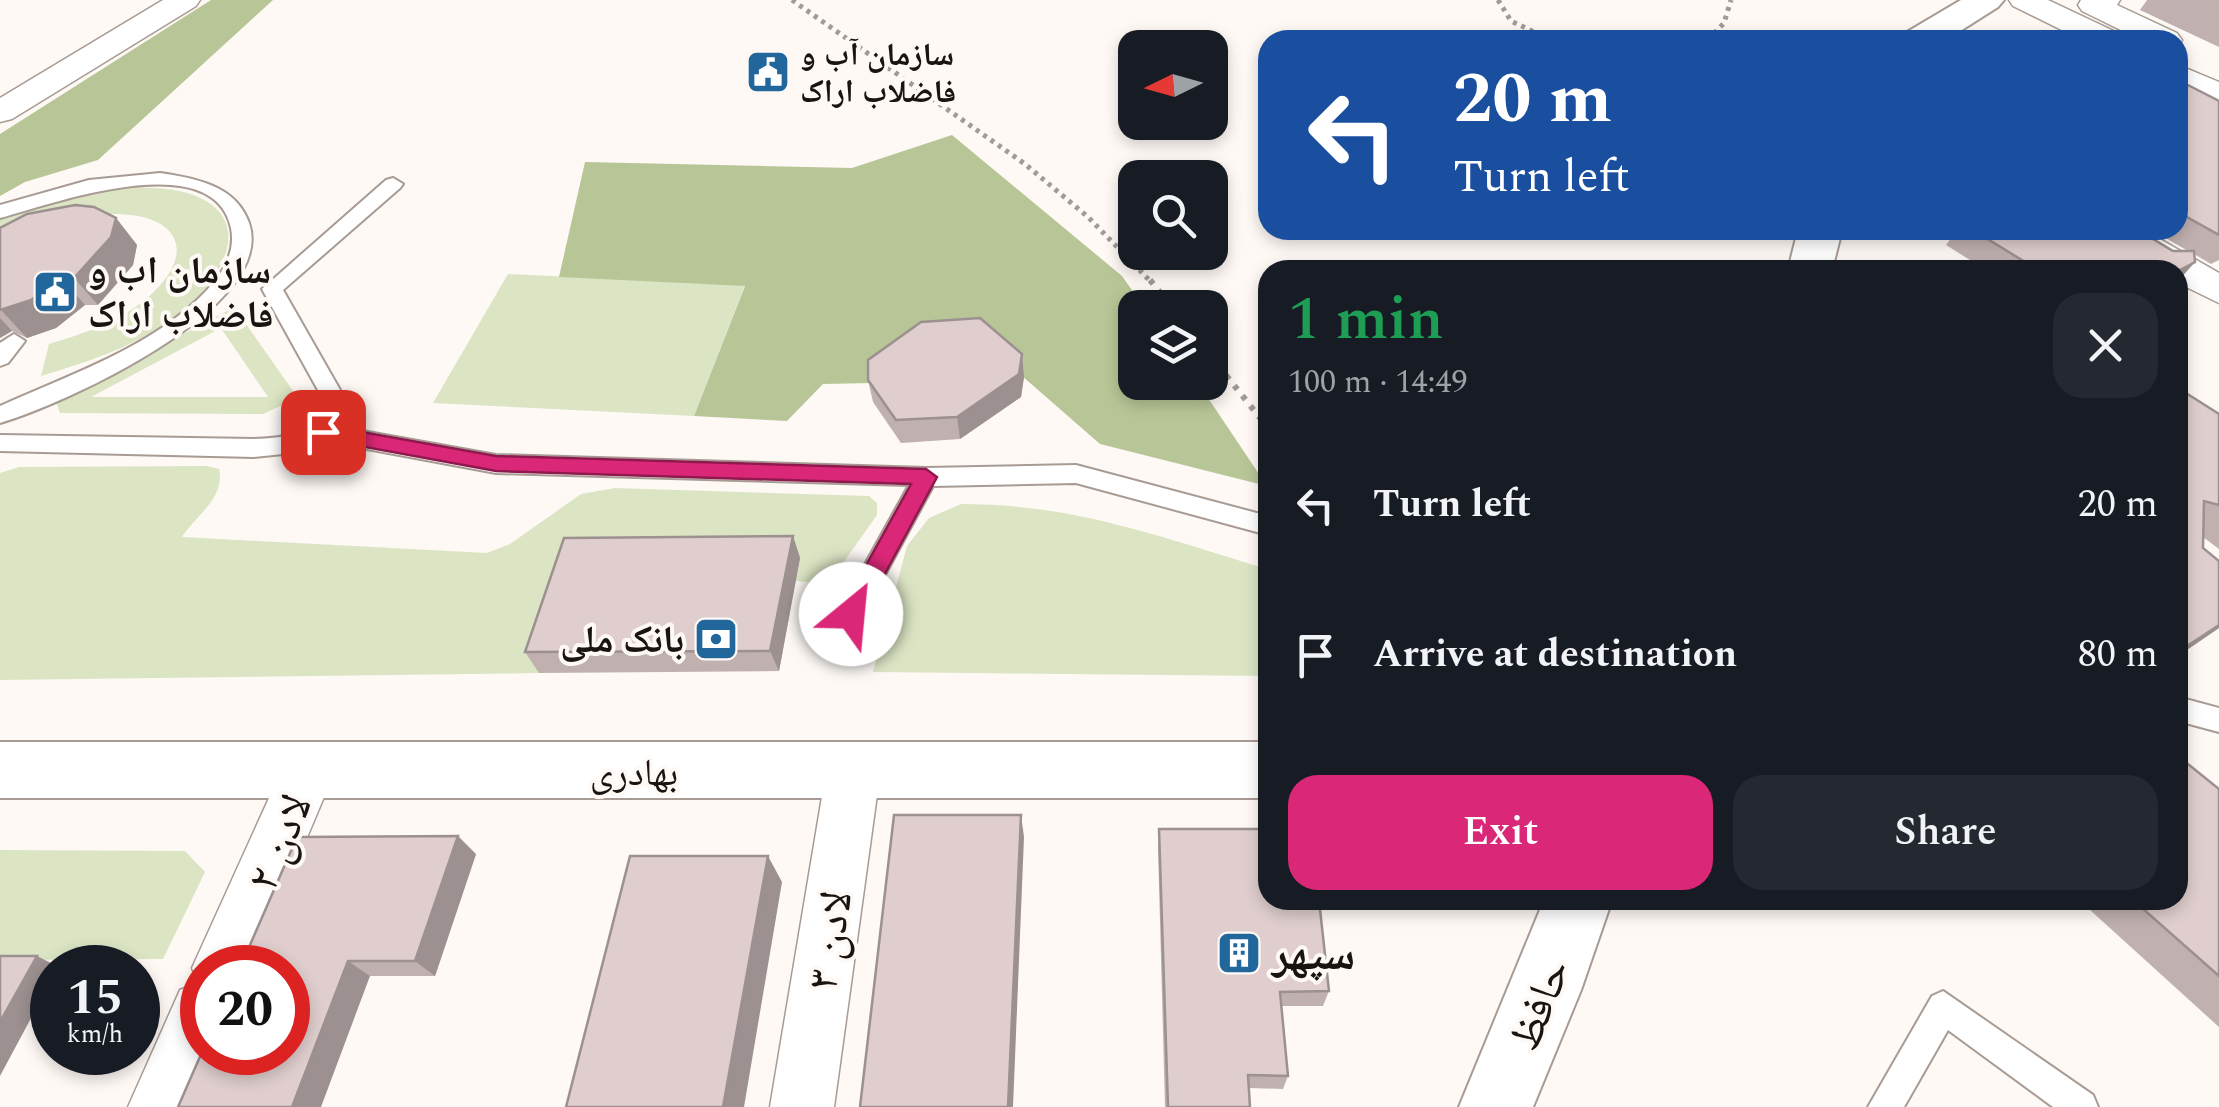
<!DOCTYPE html>
<html lang="en">
<head>
<meta charset="utf-8">
<style>
	:root { --surface:#171b24; --page:#242831; --text:#f1f3f6; --muted:#9ea1a6; --accent:#db2777 }
	body { margin:0; font-family:Spectral,"Noto Naskh Arabic",serif; background:var(--page); color:var(--text); height:100vh; display:flex; flex-direction:column; font-size:38px; white-space:nowrap }
	* { box-sizing:border-box; margin:0 }
	p { font-size:32px; color:var(--muted) }
	.icon { flex:none; width:55px; height:55px; fill:none; stroke:currentColor; stroke-width:2; stroke-linecap:round; stroke-linejoin:round }
	.map { position:relative; flex:1; overflow:hidden }
	.sheet { position:absolute; left:1258px; top:260px; width:930px; height:650px; display:flex; flex-direction:column; background:var(--surface); border-radius:30px; box-shadow:0 5px 15px #0003 }
	.sheet>* { flex:none }
	.hud { position:absolute; left:1258px; top:30px; width:930px; height:210px; border-radius:30px; box-shadow:0 5px 15px #0003; background:#1a4fa0; color:#fff; overflow:hidden }
	.needle { width:65px; rotate:265deg }
	.buttons { position:absolute; left:1118px; top:30px; display:grid; gap:20px }
	.buttons a { display:grid; place-items:center; width:110px; height:110px; border-radius:20px; background:var(--surface); box-shadow:0 5px 15px #0003; font-size:50px }
	.speed { position:absolute; left:30px; top:945px; display:flex; gap:20px; font-size:50px; font-weight:700; text-align:center }
	.speed>* { display:grid; place-content:center; width:130px; height:130px; border-radius:50%; background:var(--surface); box-shadow:0 5px 15px #0003; line-height:1 }
	.speed small { font-size:25px; font-weight:400 }
	.speed .limit { border:15px solid #d22; background:#fff; color:#111 }
	.pin { position:absolute; display:grid; place-items:center; width:85px; height:85px; color:#fff; margin:-42px; border-radius:20px; box-shadow:0 5px 15px #0006 }
	.me { position:absolute; width:110px; margin:-55px; rotate:28deg; stroke-linejoin:round; filter:drop-shadow(0 0 8px #0008) }
	.turn { display:flex; align-items:center; gap:35px; height:210px; padding:0 30px; font-size:45px }
	.turn .icon { width:130px; height:130px; stroke-width:2.5 }
	.turn b { display:block; font-size:70px; line-height:85px }
	.round { display:grid; place-items:center; flex:none; width:105px; height:105px; border-radius:30px; background:var(--page) }
	.overview { display:flex; align-items:center; justify-content:space-between; height:170px; padding:0 30px }
	h1 { font-size:60px; font-weight:600; line-height:75px; color:#1e9e55 }
	.action { display:flex; gap:20px; margin-top:auto; padding:20px 30px }
	.action a { flex:1; height:115px; border-radius:30px; background:var(--accent); color:#fff; font-size:40px; font-weight:600; line-height:115px; text-align:center }
	.action a+a { background:var(--page); color:var(--text) }
	ul { padding:0; list-style:none }
	li { display:flex; align-items:center; gap:30px; height:150px; padding:0 30px }
	li div { flex:1 }
	li b { display:block; font-size:38px }
	li em { font-style:normal }
	.map>svg:first-child { display:block }
	.green { fill:#dbe5c4; fill-rule:evenodd }
	.forest { fill:#b8c697 }
	.lines { fill:none; stroke-linecap:round; stroke-linejoin:round }
	.lane-casing { stroke:#a89b93; stroke-width:4 }
	.street-casing { stroke:#a89b93; stroke-width:3 }
	.secondary-casing { stroke:#a89b93; stroke-width:4 }
	.path-far1 { stroke:#a09b97; stroke-width:5; stroke-dasharray:4 5; stroke-linecap:butt }
	.path { stroke:#a09b97; stroke-width:6; stroke-dasharray:5 8; stroke-linecap:butt }
	.lane { fill:#fff; fill-rule:evenodd }
	.street { fill:#fff; fill-rule:evenodd }
	.secondary { fill:#fff; fill-rule:evenodd }
	.wall { fill:#c0b1b0 }
	.shaded-wall { fill:#9c9090 }
	.building { fill:#dfcecd; stroke:#9c9090; stroke-width:2.5 }
	.route { fill:#db2777; stroke:#8e194d; stroke-width:2.5 }
	.labels { text-anchor:middle; stroke-width:8; stroke-linejoin:round; paint-order:stroke }
	.far-poi-label { font-size:32px; font-weight:bold; fill:#191411; stroke:#fef9f5; text-anchor:start }
	.poi-label { font-size:38px; font-weight:bold; fill:#191411; stroke:#fef9f5; text-anchor:start }
	.street-label { font-size:38px; fill:#191411; stroke:#fef9f5 }
	.near-street-label { font-size:45px; fill:#191411; stroke:#fef9f5 }
	.near-poi-label { font-size:45px; font-weight:bold; fill:#191411; stroke:#fef9f5; text-anchor:start }
</style>
</head>
<body>
<div class="map">
<svg width="2219" height="1107" viewBox="0 0 2219 1107">
	<rect width="100%" height="100%" fill="#fef9f5"/>
	<g class="green">
		<path d="M127 187C150 188 174 187 196 196 258 222 218 283 182 312 140 345 91 361 41 376L49 344C83 334 118 322 146 299 201 252 178 212 110 214 72 215 36 234 0 247V219L83 192Z"/>
		<path d="M508 274 745 285 694 416 433 403Z"/>
		<path d="M234 307 298 398 263 414 60 413 56 402ZM221 328 268 397H91Z"/>
		<path d="M207 466 219 469C226 498 195 516 182 537L487 553 510 544 581 494 615 488 869 496 877 503V515L828 584 576 560 539 673 0 680V473L19 467Z"/>
		<path d="M961 504C1074 504 1161 537 1267 569V676L873 672 907 546 929 518Z"/>
		<path d="M0 850 185 851 205 872 163 959 0 960Z"/>
	</g>
	<g class="forest">
		<path d="M211 0H273L98 160 25 182 0 196V134Z"/>
		<path d="M952 135 1122 276 1144 307 1135 308V382L1198 383 1267 486 1100 444 982 341 873 383 823 384 787 421 694 416 745 286 559 277 585 162 852 168Z"/>
	</g>
	<g class="lines">
		<defs>
			<g id="lane">
				<path d="M160 173C194 178 236 185 249 223 278 308 62 405 0 423V406C66 376 142 351 196 301 216 282 237 258 231 228 213 144 49 205 0 218V205L89 180Z"/>
				<path d="M393 178 403 184 400 188 283 290 352 411 340 427 496 455 926 468 1076 465 1268 516V535L1076 483 933 486 860 621 851 624 842 621 838 613 909 485 496 473 324 441 293 453 254 457 0 451V435L254 439C286 438 307 434 329 410L262 289 386 180Z"/>
				<path d="M14 334 25 341 8 363 0 366V343Z"/>
				<path d="M2178 697 2219 708V732L2178 721Z"/>
				<path d="M1943 991 2093 1095 2098 1107H2053L1948 1030 1904 1107H1868L1932 996Z"/>
			</g>
			<g id="street">
				<path d="M163 0H200L196 6 12 119 0 122V98Z"/>
				<path d="M2009 0H2048L2118 33 2123 40H2082L2013 6Z"/>
				<path d="M2081 0H2120L2117 5 2177 33 2182 40 2178 46V40H2141L2082 11 2078 5Z"/>
				<path d="M2178 65 2219 82V105L2178 87Z"/>
				<path d="M2097 230H2144L2219 273V303L2178 283V270H2156L2103 238Z"/>
				<path d="M308 747 327 754 335 771 252 968H202V1052H216L193 1107H128L180 990 198 983 192 968 289 754Z"/>
				<path d="M853 749 872 756 880 773 834 1107H770L826 773 834 756Z"/>
			</g>
			<g id="secondary">
				<path d="M1961 0H2004L1998 7 1946 40H1902L1907 32Z"/>
				<path d="M1798 230H1842L1832 270H1788Z"/>
				<rect x="0" y="742" width="1268" height="56"/>
				<path d="M1544 900H1612L1581 990 1533 1107H1459Z"/>
			</g>
		</defs>
		<use href="#lane" class="lane-casing"/>
		<use href="#street" class="street-casing"/>
		<use href="#secondary" class="secondary-casing"/>
		<g class="path-far1">
			<path d="M792 0 1025 164 1088 217 1152 283"/>
			<path d="M1498 0 1511 21 1551 40"/>
			<path d="M1708 40 1724 23 1731 0"/>
		</g>
		<g class="path">
			<path d="M1150 280 1173 308"/>
			<path d="M1210 355 1268 428"/>
		</g>
		<use href="#lane" class="lane"/>
		<use href="#street" class="street"/>
		<use href="#secondary" class="secondary"/>
	</g>
	<g class="wall">
		<path d="M2147 0H2219V47L2140 10Z"/>
		<path d="M2178 80 2219 101V260L2211 264 2194 254 2195 262 2178 281V270H1986L1946 245 1957 230H2138L2173 251H2188L2152 230H2178Z"/>
		<path d="M116 218 137 245 133 265 98 305H85L56 328 27 338 12 331 0 338V228Z"/>
		<path d="M1024 377 1021 397 960 439 901 443 873 402 868 380Z"/>
		<path d="M2178 388 2219 414V549L2203 537V548L2219 628 2178 656Z"/>
		<path d="M793 536 800 558 779 671 539 673 525 652Z"/>
		<path d="M2219 789V1027L2079 900H2178Z"/>
		<path d="M1159 829 1329 991 1323 1006H1281L1288 1076 1283 1089 1249 1088 1250 1107H1165L1158 847Z"/>
		<path d="M476 854 435 976H370L288 968Z"/>
	</g>
	<g class="shaded-wall">
		<path d="M116 218 137 245 133 265 98 305 74 278Z"/>
		<path d="M2195 262 2178 281V271Z"/>
		<path d="M61 277 85 305 56 328 27 338 1 310Z"/>
		<path d="M0 318 12 331 0 338Z"/>
		<path d="M1022 354 1024 377 1021 397 960 439 957 417Z"/>
		<path d="M793 536 800 558 779 671 770 651Z"/>
		<path d="M2219 625V628L2178 656V652Z"/>
		<path d="M1021 815 1024 837 1013 1107H1008Z"/>
		<path d="M458 836 476 854 435 976 415 961Z"/>
		<path d="M768 856 782 882 744 1107H723Z"/>
		<path d="M37 956 59 967 52 968V979L0 1076V1022Z"/>
		<path d="M348 961 370 976 321 1107H292Z"/>
	</g>
	<g class="building">
		<path d="M2178 80 2219 101V235L2178 212Z"/>
		<path d="M75 205 94 207 116 218 111 237 74 278 61 277 31 300 0 310V228L27 214Z"/>
		<path d="M1973 230H2138L2173 251H2194L2195 262 2178 271 2038 270Z"/>
		<path d="M980 318 1022 354 1019 374 957 417 896 420 868 380V360L921 322Z"/>
		<path d="M2178 388 2219 414V505L2204 501 2203 548 2219 561V625L2178 652Z"/>
		<path d="M793 536 770 651 525 652 564 538Z"/>
		<path d="M2178 756 2219 789V976L2133 900H2178Z"/>
		<path d="M894 815H1021L1008 1107H860Z"/>
		<path d="M1159 829H1268V900H1319L1329 991 1280 992 1288 1076 1248 1075 1250 1107H1168Z"/>
		<path d="M458 836 415 961H348L292 1107H178L202 1052H288V968H240L297 837Z"/>
		<path d="M630 856H768L723 1107H566Z"/>
		<path d="M0 956H37L0 1022Z"/>
	</g>
	<path class="route" d="M323 425 496 456 926 469 937 477 860 620H843L839 614 911 484 496 471 316 438 313 432Z"/>
	<defs>
		<symbol id="civic-square" viewBox="-11 -11 22 22"><rect x="-9" y="-9" width="18" height="18" rx="4" fill="#22679c" stroke="#fef9f5"/><path d="M-.6-6.5H3V-4.5H.6V-3L4-1V1h2V6H-6V1h2V-1L-.6-3ZM-1.2 2.5V6h2.4V2.5Z" fill="#fff"/></symbol>
		<symbol id="bank-square" viewBox="-11 -11 22 22"><rect x="-9" y="-9" width="18" height="18" rx="4" fill="#22679c" stroke="#fef9f5"/><path d="M-6-4H6V4H-6ZM0-2.3a2.3 2.3 0 1 0 0 4.6a2.3 2.3 0 1 0 0-4.6Z" fill="#fff"/></symbol>
		<symbol id="building-square" viewBox="-11 -11 22 22"><rect x="-9" y="-9" width="18" height="18" rx="4" fill="#22679c" stroke="#fef9f5"/><path d="M-4-6H4V6H1V3H-1V6H-4ZM-2.5-4.3h1.7v1.8h-1.7ZM.8-4.3h1.7v1.8H.8ZM-2.5-1h1.7V.8h-1.7ZM.8-1h1.7V.8H.8Z" fill="#fff"/></symbol>
	</defs>
	<g fill-rule="evenodd">
		<use href="#civic-square" x="743" y="47" width="50" height="50"/>
		<use href="#civic-square" x="30" y="267" width="50" height="50"/>
		<use href="#bank-square" x="691" y="614" width="50" height="50"/>
		<use href="#building-square" x="1214" y="928" width="50" height="50"/>
	</g>
	<g class="labels">
		<g class="far-poi-label">
			<text x="800" y="65">سازمان آب و<tspan x="800" dy="37">فاضلاب اراک</tspan></text>
		</g>
		<g class="poi-label">
			<text x="88" y="283">سازمان اب و<tspan x="88" dy="44">فاضلاب اراک</tspan></text>
			<text x="684" y="652" text-anchor="end">بانک ملی</text>
		</g>
		<g class="street-label">
			<text x="634" y="785">بهادری</text>
		</g>
		<g class="near-street-label">
			<text transform="translate(278 842) rotate(-67)" y="16">لادن ۲</text>
			<text transform="translate(828 940) rotate(-81)" y="16">لادن ۳</text>
			<text transform="translate(1538 1004) rotate(-68)" y="16">حافظ</text>
		</g>
		<g class="near-poi-label">
			<text x="1272" y="969">سپهر</text>
		</g>
	</g>
</svg>
<div class="buttons">
<a><svg class="needle" viewBox="-14 -14 28 28"><path d="M0-13l5 13h-10z" fill="#e53935"/><path d="M0 13l5-13h-10z" fill="#9ea1a6"/></svg></a>
<a><svg class="icon" aria-label="search" viewBox="0 0 24 24"><circle cx="10" cy="10" r="6"/><path d="M15 15l6 6"/></svg></a>
<a><svg class="icon" aria-label="layers" viewBox="0 0 24 24"><path d="M12 4l9 5-9 5-9-5zM3 14l9 5 9-5"/></svg></a>
</div>
<div class="speed"><div>15<small>km/h</small></div><div class="limit">20</div></div>
<div class="pin" style="left:323px;top:432px;background:#d93025"><svg class="icon" aria-label="arrive" viewBox="0 0 24 24"><path d="M6 21V4h12l-3 4 3 4H6"/></svg></div>
<svg class="me" style="left:851px;top:614px" viewBox="-20 -20 40 40"><circle r="19" fill="#fff"/><path d="M0-13L10 11 0 6-10 11z" fill="#db2777"/></svg>
<div class="hud">
<div class="turn"><svg class="icon" aria-label="left" viewBox="0 0 24 24"><path d="M17 20v-9H6M10 6l-5 5 5 5"/></svg><div><b>20 m</b>Turn left</div></div>
</div>
<section class="sheet">
<div class="overview"><div><h1>1 min</h1><p>100 m · 14:49</p></div><a class="round"><svg class="icon" aria-label="close" viewBox="0 0 24 24"><path d="M6 6l12 12M18 6L6 18"/></svg></a></div>
<ul>
<li><svg class="icon" aria-label="left" viewBox="0 0 24 24"><path d="M17 20v-9H6M10 6l-5 5 5 5"/></svg><div><b>Turn left</b></div><em>20 m</em></li>
<li><svg class="icon" aria-label="arrive" viewBox="0 0 24 24"><path d="M6 21V4h12l-3 4 3 4H6"/></svg><div><b>Arrive at destination</b></div><em>80 m</em></li>
</ul>
<div class="action"><a>Exit</a><a>Share</a></div>
</section>
</div>
</body>
</html>
